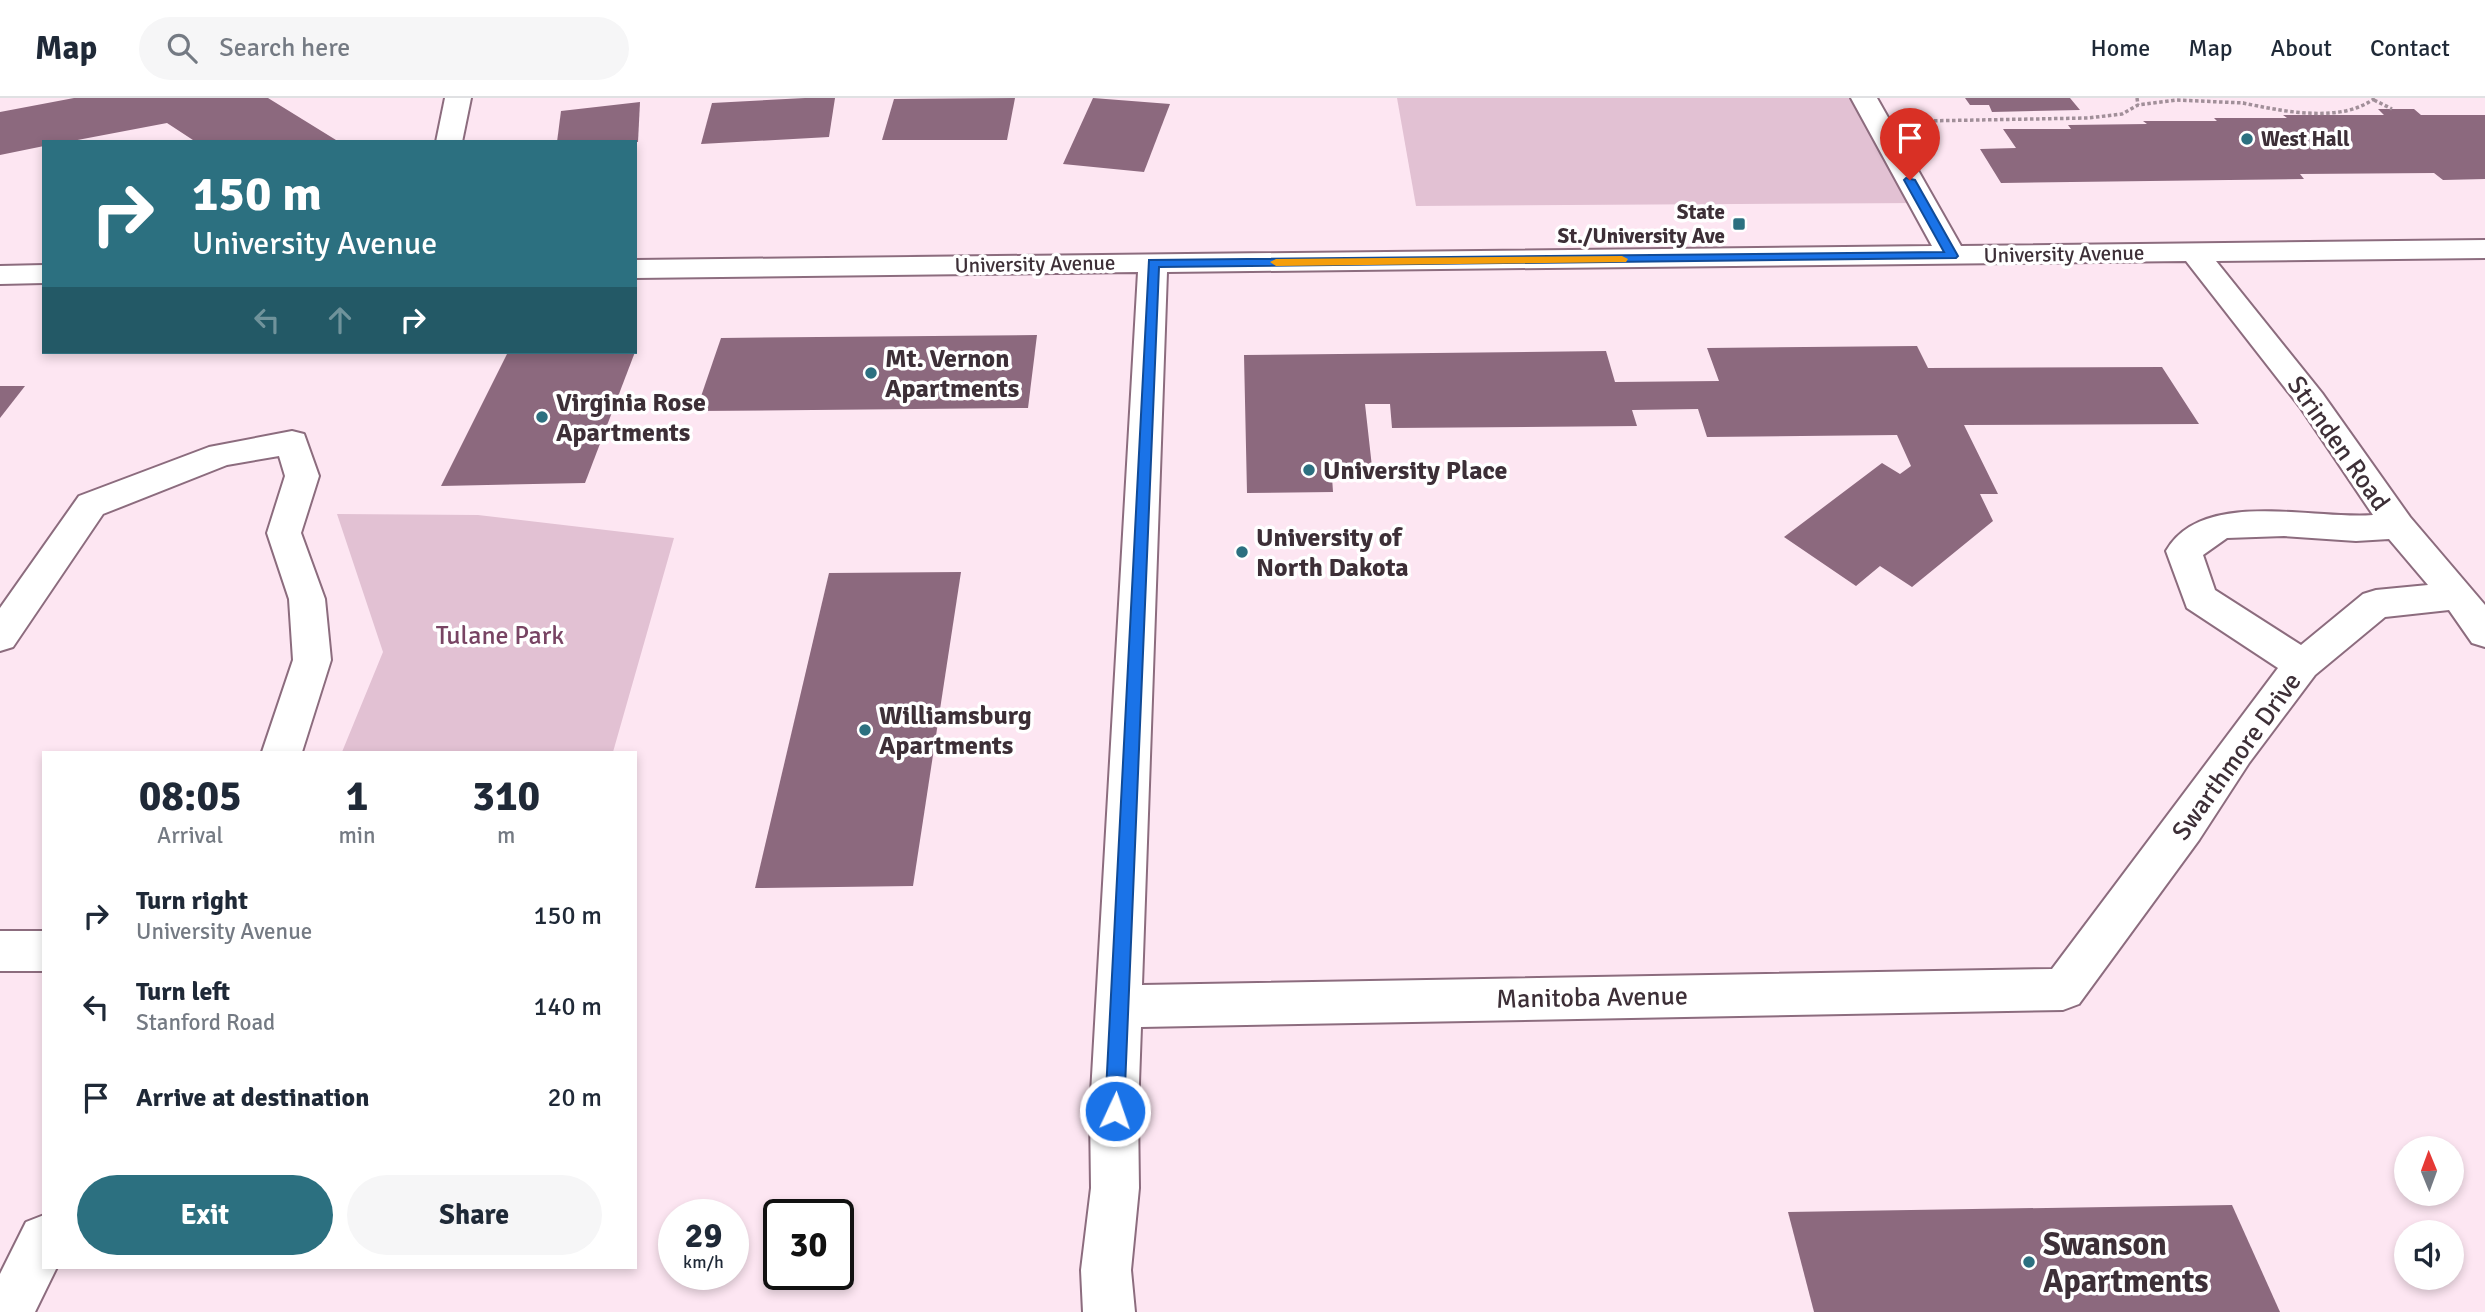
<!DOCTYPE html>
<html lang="en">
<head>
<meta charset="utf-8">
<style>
	:root { --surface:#fff; --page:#f6f6f7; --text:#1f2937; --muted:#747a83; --line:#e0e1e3; --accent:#2c7080 }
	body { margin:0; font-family:Signika,sans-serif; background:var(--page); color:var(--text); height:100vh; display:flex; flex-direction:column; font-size:26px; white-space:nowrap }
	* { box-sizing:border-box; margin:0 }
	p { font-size:23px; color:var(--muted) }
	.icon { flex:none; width:38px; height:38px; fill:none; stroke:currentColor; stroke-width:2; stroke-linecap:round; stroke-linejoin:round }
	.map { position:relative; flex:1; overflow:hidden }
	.panel { position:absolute; left:42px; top:653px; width:595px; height:518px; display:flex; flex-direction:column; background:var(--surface); border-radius:0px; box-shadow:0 4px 10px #0003 }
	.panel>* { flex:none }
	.guide { position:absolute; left:42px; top:42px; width:595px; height:214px; border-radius:0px; box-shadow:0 4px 10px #0003; background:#2c7080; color:#fff; overflow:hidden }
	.needle { width:46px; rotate:359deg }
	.fabs { position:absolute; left:2394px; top:1038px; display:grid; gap:14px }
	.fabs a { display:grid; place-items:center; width:70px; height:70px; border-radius:50%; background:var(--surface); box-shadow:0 4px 10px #0003; font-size:35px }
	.speed { position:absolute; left:658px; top:1101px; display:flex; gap:14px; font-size:35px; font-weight:700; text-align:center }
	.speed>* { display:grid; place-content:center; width:91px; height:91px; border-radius:50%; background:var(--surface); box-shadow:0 4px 10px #0003; line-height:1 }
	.speed small { font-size:18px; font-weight:400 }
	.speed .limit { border:4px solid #111; border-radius:10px; background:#fff; color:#111 }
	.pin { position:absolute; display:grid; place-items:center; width:60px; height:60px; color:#fff; margin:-72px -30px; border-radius:50% 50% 50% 0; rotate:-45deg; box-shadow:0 0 7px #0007 }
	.pin .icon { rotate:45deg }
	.me { position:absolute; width:77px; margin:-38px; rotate:3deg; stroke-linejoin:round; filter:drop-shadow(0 0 5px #0008) }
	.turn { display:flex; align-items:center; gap:24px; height:147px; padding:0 35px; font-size:32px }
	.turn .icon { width:91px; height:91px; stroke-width:2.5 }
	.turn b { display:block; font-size:49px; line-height:60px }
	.lanes { display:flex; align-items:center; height:66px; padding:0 35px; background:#0003; justify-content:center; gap:35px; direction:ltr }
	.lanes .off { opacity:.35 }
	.eta { display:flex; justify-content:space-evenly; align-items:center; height:119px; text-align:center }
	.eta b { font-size:42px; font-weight:700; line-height:49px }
	.primary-button { display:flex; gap:14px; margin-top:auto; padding:14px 35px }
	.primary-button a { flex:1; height:80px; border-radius:42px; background:var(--accent); color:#fff; font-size:28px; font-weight:700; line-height:80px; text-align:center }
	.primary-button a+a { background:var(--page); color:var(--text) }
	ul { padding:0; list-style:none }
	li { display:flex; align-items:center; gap:21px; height:91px; padding:0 35px }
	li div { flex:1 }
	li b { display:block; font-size:26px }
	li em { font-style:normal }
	header { display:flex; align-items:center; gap:42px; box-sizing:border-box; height:98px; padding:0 35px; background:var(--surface); border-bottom:2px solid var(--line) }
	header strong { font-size:33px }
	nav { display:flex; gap:38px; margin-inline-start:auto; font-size:24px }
	.search { width:490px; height:63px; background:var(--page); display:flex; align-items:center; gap:18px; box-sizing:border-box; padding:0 24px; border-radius:38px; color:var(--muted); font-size:26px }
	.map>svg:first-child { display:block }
	.green { fill:#e2c1d3 }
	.building { fill:#8c697e }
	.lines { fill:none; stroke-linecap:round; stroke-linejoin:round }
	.minor-casing { stroke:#8c6c7e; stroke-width:4 }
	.path { stroke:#a18f99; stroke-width:3.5; stroke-dasharray:3.5 2.5; stroke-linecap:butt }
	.minor { fill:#fff; fill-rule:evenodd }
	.route { fill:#1a73e8; stroke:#114b97; stroke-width:2 }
	.slow { fill:#f59e0b }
	.poi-dot { fill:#2c7080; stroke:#fff; stroke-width:2.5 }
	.labels { text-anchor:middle; stroke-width:7; stroke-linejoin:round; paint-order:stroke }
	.far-poi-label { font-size:21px; font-weight:bold; fill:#3d2f37; stroke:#fff; text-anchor:start }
	.far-street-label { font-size:21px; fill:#3d2f37; stroke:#fff }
	.poi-label { font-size:26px; font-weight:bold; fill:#3d2f37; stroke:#fff; text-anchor:start }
	.street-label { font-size:26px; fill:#3d2f37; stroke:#fff }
	.park-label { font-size:26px; fill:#784463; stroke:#fff }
	.near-poi-label { font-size:32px; font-weight:bold; fill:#3d2f37; stroke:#fff; text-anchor:start }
</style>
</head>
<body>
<header>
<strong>Map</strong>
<div class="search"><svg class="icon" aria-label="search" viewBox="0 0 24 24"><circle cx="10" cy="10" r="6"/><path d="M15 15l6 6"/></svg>Search here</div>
<nav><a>Home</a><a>Map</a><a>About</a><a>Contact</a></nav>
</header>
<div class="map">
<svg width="2485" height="1214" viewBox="0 0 2485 1214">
	<rect width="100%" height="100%" fill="#fde6f2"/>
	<g class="green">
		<path d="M1397 0H1864L1923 105 1416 108Z"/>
		<path d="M337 416 478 417 674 440 613 654H342L383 554Z"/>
	</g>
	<g class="building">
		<path d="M74 0H268L336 42 196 44 167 25 67 44H44V48L0 57V14Z"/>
		<path d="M805 0H835L829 39 701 46 712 5Z"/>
		<path d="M1015 0 1007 42H882L894 1Z"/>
		<path d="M1093 0 1170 6 1144 74 1063 66Z"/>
		<path d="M1965 0H2070L2080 12 1992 14 1989 7H1970Z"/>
		<path d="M640 4 638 44H557L561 13Z"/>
		<path d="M2378 11H2414L2421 17H2485V81L2443 82 2434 75 2300 76 2304 81 2001 85 1980 51 2016 50 2003 31H2071L2068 27 2147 26 2143 23H2217L2214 20H2287L2283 17H2384Z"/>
		<path d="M1037 237 1028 310 696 313 721 240Z"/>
		<path d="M1917 248 1928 270 2162 269 2199 326 1964 327 1998 396H1980L1993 423 1912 489 1880 468 1856 488 1784 439 1882 365 1900 376 1911 368 1897 337 1707 339 1698 311 1632 312 1637 328 1392 330 1390 306H1365L1373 378 1332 379 1333 394 1247 395 1244 257 1606 253 1615 284 1719 283 1707 250Z"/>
		<path d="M508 254H635L585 385 441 388Z"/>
		<path d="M0 288H25L0 320Z"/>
		<path d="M961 474 913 788 755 790 829 475Z"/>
		<path d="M2232 1107 2280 1214H1814L1788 1114Z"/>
	</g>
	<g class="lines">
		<defs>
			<g id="minor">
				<path d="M445 0H471L462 44H436Z"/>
				<path d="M1851 0H1877L1961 148 2485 142V160L2216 163 2322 295 2410 419 2485 507V549L2472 545 2449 512 2385 519 2315 577 2249 665 2199 742 2079 906 2063 912 1141 929 1138 1013 1139 1090 1131 1172 1135 1214H1083L1081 1172 1091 1090 1090 1013 1138 174 635 180V162L1932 148ZM2186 163 2300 309 2373 417C2313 422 2202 390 2166 453L2187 510 2278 570 2052 871 1142 887 1167 174ZM2284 438 2356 443 2389 441 2428 487 2376 492 2363 496 2301 547 2215 492 2203 457 2227 440Z"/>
				<path d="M44 167V185L0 186V168Z"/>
				<path d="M292 333 304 336 319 378 301 435 325 501 331 562 302 654H262L293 562 289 501 267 435 285 378 279 358 227 367 103 416 13 549 0 553V510L79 398 209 349Z"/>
				<rect x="0" y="833" width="44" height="40"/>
				<path d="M44 1117V1169H57L35 1214H0V1176L26 1124Z"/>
			</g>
		</defs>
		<use href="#minor" class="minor-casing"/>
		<g class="path">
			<path d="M2137 0 2138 7"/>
			<path d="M2374 2 2392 11"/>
			<path d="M2243 5C2282 13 2341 26 2375 0"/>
			<path d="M1922 23 2088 20 2122 16 2138 7 2176 2 2244 5"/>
		</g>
		<use href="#minor" class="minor"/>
	</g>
	<path class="route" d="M1906 80 1915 82 1958 158 1956 160 1159 169 1124 1013 1121 1020 1115 1023 1108 1020 1105 1013 1149 162 1944 154 1904 82Z"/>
	<path class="slow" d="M1622 158 1628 161 1626 164 1276 168 1270 164 1276 161Z"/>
	<g class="poi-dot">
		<circle cx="2247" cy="41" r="7"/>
		<rect x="1732" y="119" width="14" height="14" rx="3.5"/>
		<circle cx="871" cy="275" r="7"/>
		<circle cx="542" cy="319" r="7"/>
		<circle cx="1309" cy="372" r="7"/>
		<circle cx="1242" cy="454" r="7"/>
		<circle cx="865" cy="632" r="7"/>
		<circle cx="2029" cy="1164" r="7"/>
	</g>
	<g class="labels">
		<g class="far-poi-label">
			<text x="2261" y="48">West Hall</text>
			<text x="1725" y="121" text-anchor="end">State<tspan x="1725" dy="24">St./University Ave</tspan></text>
		</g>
		<g class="far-street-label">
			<text transform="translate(2064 156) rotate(-1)" y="7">University Avenue</text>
			<text transform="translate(1035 166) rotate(-1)" y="7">University Avenue</text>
		</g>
		<g class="poi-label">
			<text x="885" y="269">Mt. Vernon<tspan x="885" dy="30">Apartments</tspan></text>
			<text x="556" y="313">Virginia Rose<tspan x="556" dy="30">Apartments</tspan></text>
			<text x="1323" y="381">University Place</text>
			<text x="1256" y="448">University of<tspan x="1256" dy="30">North Dakota</tspan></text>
			<text x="879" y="626">Williamsburg<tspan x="879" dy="30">Apartments</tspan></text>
		</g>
		<g class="street-label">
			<text transform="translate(2339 345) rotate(55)" y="9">Strinden Road</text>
			<text transform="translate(2236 658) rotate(-54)" y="9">Swarthmore Drive</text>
			<text transform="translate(1592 899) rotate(-1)" y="9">Manitoba Avenue</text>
		</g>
		<g class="park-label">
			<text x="500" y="546">Tulane Park</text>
		</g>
		<g class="near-poi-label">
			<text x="2043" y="1157">Swanson<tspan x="2043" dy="37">Apartments</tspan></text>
		</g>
	</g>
</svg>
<div class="fabs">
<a><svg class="needle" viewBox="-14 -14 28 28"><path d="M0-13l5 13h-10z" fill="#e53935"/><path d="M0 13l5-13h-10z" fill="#747a83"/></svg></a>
<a><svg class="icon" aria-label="sound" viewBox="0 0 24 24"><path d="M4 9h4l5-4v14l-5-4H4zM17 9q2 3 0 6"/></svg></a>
</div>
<div class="speed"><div>29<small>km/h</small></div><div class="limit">30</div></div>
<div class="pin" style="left:1910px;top:82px;background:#d93025"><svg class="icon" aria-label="arrive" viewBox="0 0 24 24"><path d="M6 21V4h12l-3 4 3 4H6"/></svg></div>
<svg class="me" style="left:1115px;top:1013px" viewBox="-20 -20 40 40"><circle r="17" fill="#1a73e8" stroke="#fff" stroke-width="3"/><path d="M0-11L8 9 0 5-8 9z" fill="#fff"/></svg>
<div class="guide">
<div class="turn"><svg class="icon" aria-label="right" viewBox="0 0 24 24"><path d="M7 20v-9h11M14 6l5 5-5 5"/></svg><div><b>150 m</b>University Avenue</div></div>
<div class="lanes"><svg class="icon off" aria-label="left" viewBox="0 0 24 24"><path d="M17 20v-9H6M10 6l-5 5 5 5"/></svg><svg class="icon off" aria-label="ahead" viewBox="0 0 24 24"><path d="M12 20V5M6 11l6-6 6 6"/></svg><svg class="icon" aria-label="right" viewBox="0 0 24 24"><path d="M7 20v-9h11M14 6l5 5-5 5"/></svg></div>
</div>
<section class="panel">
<div class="eta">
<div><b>08:05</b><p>Arrival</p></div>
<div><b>1</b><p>min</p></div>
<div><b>310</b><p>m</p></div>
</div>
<ul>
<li><svg class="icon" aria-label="right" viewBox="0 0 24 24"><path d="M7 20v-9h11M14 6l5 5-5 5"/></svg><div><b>Turn right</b><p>University Avenue</p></div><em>150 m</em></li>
<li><svg class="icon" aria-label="left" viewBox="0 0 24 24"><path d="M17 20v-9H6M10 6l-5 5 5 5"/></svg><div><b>Turn left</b><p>Stanford Road</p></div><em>140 m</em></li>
<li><svg class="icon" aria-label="arrive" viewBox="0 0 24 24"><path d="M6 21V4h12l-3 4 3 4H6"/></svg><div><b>Arrive at destination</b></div><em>20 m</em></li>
</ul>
<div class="primary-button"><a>Exit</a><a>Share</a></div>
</section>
</div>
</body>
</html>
